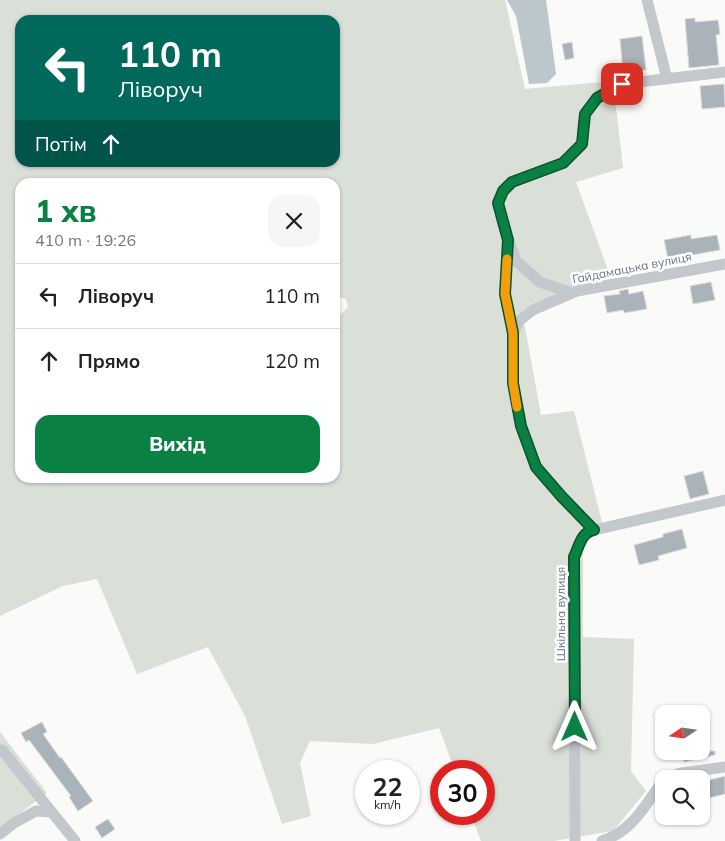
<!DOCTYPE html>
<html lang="uk">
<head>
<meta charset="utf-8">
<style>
	:root { --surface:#fff; --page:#f6f6f6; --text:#222; --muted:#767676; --line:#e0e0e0; --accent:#0b8043 }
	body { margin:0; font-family:Mulish,sans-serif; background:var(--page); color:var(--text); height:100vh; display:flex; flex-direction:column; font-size:19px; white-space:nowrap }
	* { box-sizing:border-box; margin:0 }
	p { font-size:16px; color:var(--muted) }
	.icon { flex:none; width:28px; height:28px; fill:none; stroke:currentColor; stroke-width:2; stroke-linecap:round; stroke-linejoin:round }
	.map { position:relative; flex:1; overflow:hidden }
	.panel { position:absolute; left:15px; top:178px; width:325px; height:305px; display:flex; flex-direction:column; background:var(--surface); border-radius:15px; box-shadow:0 1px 4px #0004 }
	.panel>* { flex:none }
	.guide { position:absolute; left:15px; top:15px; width:325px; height:152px; border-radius:15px; box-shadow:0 1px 4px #0004; background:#00695c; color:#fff; overflow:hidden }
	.needle { width:32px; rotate:257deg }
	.fabs { position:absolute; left:655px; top:705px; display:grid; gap:10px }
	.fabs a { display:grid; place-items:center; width:55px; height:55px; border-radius:10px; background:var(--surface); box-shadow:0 1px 4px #0004; font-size:25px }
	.speed { position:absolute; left:355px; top:760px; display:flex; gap:10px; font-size:25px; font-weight:700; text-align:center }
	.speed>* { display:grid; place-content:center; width:65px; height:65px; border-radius:50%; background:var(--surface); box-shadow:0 1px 4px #0004; line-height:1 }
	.speed small { font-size:12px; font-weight:400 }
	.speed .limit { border:8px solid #d22; background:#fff; color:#111 }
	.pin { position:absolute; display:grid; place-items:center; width:42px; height:42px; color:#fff; margin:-21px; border-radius:10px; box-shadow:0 2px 8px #0006 }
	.me { position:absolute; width:55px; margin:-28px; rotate:0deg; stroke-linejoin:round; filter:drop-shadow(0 0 4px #0008) }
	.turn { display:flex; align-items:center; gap:18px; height:105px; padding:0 20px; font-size:22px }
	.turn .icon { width:65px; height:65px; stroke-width:2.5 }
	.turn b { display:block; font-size:35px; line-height:42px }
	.then { display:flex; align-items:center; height:48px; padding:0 20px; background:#0003; gap:10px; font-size:19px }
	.round { display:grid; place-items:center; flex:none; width:52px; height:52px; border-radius:15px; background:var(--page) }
	.head { display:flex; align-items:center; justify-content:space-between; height:85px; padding:0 20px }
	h1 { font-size:30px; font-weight:800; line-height:38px; color:var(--accent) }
	.cta { display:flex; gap:10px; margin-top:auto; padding:10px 20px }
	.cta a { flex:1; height:58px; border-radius:15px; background:var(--accent); color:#fff; font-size:20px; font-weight:800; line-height:58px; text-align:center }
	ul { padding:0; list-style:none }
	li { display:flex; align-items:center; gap:15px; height:65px; padding:0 20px; border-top:1px solid var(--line) }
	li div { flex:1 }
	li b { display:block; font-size:19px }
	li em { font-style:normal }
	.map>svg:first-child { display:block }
	.green { fill:#dadfd7; fill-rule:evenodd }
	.water { fill:#bbc7cb }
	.building { fill:#aab3b9; stroke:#dcdcda }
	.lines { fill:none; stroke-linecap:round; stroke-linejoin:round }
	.minor { stroke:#c3c8cc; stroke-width:11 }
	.route-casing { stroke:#07532c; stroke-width:12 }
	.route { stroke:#0b8043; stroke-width:9 }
	.slow { stroke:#f59e0b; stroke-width:9 }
	.labels { text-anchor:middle; stroke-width:5; stroke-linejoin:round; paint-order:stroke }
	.street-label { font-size:12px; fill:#657683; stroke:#fff }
</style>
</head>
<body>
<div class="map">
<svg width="725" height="841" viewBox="0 0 725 841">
	<rect width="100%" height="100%" fill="#fafaf8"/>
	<g class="green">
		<path d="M0 0H505L525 89 613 81 623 168 576 182 612 281 522 311 541 415 574 411 603 526 583 538V637L634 639 631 771 646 791 613 831 554 841H481L471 814H484V771H455L439 728 373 744 310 741 300 763 311 816 282 824 245 716 208 647 137 674 97 579 63 586 0 616ZM20 20H335V162H20ZM20 182H335V296L346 299 348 307 335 319V478H20Z"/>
		<path d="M0 732 47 793 0 828Z"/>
	</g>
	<path class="water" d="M507 0H546L556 74 547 83 529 84 516 16Z"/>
	<g class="building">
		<path d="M695 18V22L718 20 720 34 716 35 719 65 689 68 685 19Z"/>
		<path d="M642 36 646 70 623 72 620 39Z"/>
		<path d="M572 42 574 58 565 60 562 44Z"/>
		<path d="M724 84 725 107 702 109 700 86Z"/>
		<path d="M691 235V239L717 235 720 250 692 255 693 259 669 264 664 240Z"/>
		<path d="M711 282 715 300 693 304 690 286Z"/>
		<path d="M628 289 629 294 643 291 647 309 624 313 623 310 607 313 604 296 620 294 619 291Z"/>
		<path d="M703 471 709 494 690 499 684 476Z"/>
		<path d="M682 529 687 548 658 556 659 560 639 565 634 545 663 537V534Z"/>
		<path d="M42 722 47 732 43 734 60 758 61 757 93 801 78 811 69 797 71 796 29 740 26 742 21 733Z"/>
		<path d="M682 751H715V755L684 762Z"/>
		<path d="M725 776V794L701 800V782Z"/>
		<path d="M108 819 115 829 102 838 95 827Z"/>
	</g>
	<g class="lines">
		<g class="minor">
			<path d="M647 0 667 79"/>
			<path d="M508 246 505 294 513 333"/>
			<path d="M572 293 540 282 516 261 502 221 498 203 503 191 512 182 563 163 582 144 585 114 597 97 622 84 725 72"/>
			<path d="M594 530 562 497 536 467 521 426 513 383V333L519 321 533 310 577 291 725 264"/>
			<path d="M2 750 75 841"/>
			<path d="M664 779 681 773 725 767"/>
			<path d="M0 834 14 823 36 811 51 812"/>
			<path d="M575 841 574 557 583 537 590 531 725 500"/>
			<path d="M602 841C633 831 646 804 664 779"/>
		</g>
	</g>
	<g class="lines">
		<defs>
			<path id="route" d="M575 727 574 557C579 547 581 532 594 530L562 497 536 467 521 426 513 383V333L505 294 508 240 498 203 503 191 512 182 563 163 582 144 585 114 597 98 622 84"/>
		</defs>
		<use href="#route" class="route-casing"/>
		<use href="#route" class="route"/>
		<path class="slow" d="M507 259 505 294 513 333V383L517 407"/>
	</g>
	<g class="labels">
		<g class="street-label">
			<text transform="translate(632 268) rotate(-11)" y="4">Гайдамацька вулиця</text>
			<text transform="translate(561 614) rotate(-90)" y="4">Шкільна вулиця</text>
		</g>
	</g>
</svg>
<div class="fabs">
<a><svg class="needle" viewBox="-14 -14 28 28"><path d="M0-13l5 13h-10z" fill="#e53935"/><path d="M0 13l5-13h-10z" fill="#767676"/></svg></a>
<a><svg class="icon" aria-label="search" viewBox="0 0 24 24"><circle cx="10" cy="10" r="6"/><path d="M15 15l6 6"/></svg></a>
</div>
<div class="speed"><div>22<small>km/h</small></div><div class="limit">30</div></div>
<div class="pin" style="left:622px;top:84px;background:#d93025"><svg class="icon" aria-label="arrive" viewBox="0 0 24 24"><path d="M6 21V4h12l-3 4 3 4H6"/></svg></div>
<svg class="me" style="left:575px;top:727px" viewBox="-20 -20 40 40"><path d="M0-17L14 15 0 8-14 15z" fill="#0b8043" stroke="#fff" stroke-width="4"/></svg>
<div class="guide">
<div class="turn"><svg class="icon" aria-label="left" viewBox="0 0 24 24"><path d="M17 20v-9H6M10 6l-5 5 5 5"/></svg><div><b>110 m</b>Ліворуч</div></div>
<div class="then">Потім<svg class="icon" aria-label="ahead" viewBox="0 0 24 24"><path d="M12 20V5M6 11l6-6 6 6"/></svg></div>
</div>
<section class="panel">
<div class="head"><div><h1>1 хв</h1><p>410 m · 19:26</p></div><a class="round"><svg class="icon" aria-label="close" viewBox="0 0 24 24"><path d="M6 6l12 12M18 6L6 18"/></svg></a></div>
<ul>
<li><svg class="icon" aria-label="left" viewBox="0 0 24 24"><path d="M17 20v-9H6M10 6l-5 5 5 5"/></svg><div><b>Ліворуч</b></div><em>110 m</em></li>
<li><svg class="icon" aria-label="ahead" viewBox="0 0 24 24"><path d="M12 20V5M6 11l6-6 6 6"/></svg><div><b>Прямо</b></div><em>120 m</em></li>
</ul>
<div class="cta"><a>Вихід</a></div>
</section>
</div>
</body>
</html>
